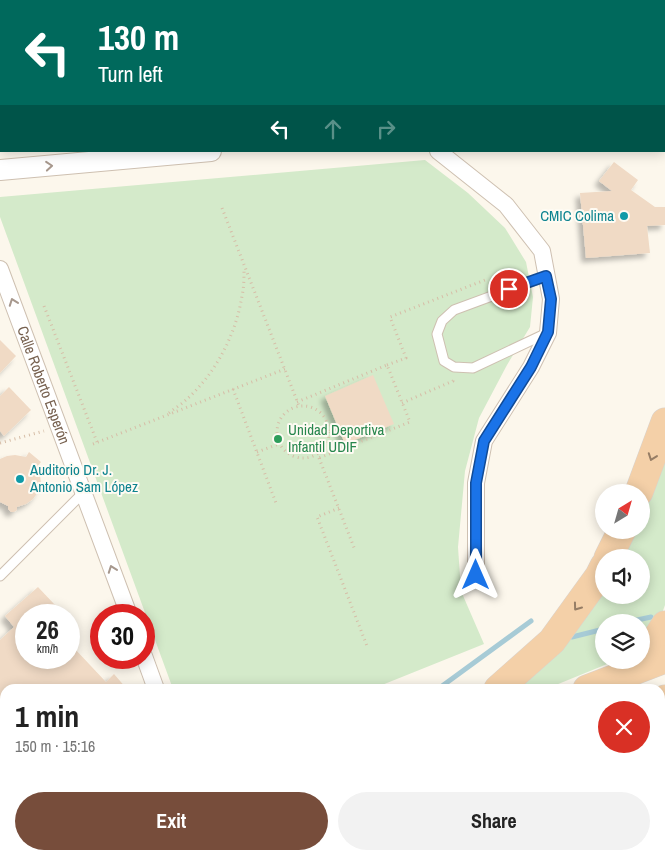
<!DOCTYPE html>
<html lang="en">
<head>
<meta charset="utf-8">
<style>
	:root { --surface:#fff; --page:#f2f2f2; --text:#222; --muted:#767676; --accent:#774d3b }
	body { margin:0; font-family:"Archivo Narrow",sans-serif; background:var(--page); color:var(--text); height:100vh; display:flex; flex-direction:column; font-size:19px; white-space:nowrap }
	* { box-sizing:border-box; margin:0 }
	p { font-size:16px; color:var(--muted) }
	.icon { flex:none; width:28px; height:28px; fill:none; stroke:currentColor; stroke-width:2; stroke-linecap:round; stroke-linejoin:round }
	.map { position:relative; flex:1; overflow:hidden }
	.drawer { position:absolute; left:0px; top:684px; width:665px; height:176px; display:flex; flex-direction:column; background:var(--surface); border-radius:15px 15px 0 0; box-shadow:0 2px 12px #0003 }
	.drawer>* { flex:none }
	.hud { position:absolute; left:0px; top:0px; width:665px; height:152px; box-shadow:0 2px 12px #0003; background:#00695c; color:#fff; overflow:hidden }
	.needle { width:32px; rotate:37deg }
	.controls { position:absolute; left:595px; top:484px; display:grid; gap:10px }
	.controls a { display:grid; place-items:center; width:55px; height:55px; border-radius:50%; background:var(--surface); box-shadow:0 2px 12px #0003; font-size:25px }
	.speed { position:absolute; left:15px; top:604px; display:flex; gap:10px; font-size:25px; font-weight:700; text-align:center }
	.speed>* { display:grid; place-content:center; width:65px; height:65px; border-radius:50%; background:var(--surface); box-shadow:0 2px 12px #0003; line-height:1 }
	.speed small { font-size:12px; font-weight:400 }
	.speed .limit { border:8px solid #d22; background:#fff; color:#111 }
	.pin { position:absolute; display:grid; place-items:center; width:42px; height:42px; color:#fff; margin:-21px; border:2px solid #fff; border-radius:50%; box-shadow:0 1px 5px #0007 }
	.me { position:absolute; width:55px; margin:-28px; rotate:0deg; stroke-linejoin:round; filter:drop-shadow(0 0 4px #0008) }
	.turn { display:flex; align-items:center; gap:18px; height:105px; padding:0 15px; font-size:22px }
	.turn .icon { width:65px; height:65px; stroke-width:2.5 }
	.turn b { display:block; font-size:35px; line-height:42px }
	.lanes { display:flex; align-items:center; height:48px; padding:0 15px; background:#0003; justify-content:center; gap:25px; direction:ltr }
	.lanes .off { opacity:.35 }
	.round { display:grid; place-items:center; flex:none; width:52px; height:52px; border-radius:26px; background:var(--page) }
	.headline { display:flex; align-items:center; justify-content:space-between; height:85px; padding:0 15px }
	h1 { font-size:30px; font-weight:800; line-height:38px }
	.action { display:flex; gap:10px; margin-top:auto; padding:10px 15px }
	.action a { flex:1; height:58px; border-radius:30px; background:var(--accent); color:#fff; font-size:20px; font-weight:800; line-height:58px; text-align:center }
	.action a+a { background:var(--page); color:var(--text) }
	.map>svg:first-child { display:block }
	.education { fill:#f4e8f9 }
	.green { fill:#d4eaca }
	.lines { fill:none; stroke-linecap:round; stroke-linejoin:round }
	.stream { stroke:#a7cbd6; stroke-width:5 }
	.building { fill:#f0dac5; filter:url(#shadow) }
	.service-casing { stroke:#cec0b1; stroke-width:11 }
	.minor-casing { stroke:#cec0b1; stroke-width:18 }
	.tertiary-casing { stroke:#cec0b1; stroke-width:22 }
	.secondary-casing { stroke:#d1c1af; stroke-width:26 }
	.trunk-casing { stroke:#d9d3ce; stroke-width:29 }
	.path { stroke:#d6bda7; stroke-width:3; stroke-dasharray:1 4; stroke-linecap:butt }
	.service { stroke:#fff; stroke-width:9 }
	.minor { stroke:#fff; stroke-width:16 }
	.tertiary { stroke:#fff; stroke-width:20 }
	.secondary { stroke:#fff; stroke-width:24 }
	.trunk { stroke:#f4d0a8; stroke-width:28 }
	.oneway { stroke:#a7988d }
	.oneway2 { stroke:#967d65 }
	.route-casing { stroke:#114b97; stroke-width:12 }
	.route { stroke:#1a73e8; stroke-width:9 }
	.culture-dot { fill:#0f9aa8; stroke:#fefbf3; stroke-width:2 }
	.leisure-dot { fill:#2e9e5b; stroke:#fefbf3; stroke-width:2 }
	.labels { text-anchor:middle; stroke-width:4; stroke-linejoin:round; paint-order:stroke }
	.culture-label { font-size:15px; fill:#0d838f; stroke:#fefbf3; text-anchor:end }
	.street-label { font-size:15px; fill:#77614f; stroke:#fefbf3 }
	.leisure-label { font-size:15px; fill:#27864d; stroke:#fefbf3; text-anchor:start }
</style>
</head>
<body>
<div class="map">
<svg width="665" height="859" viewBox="0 0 665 859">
	<defs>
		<filter id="shadow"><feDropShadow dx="-4.5" dy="4.5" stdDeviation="2.5" flood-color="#0004"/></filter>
	</defs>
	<rect width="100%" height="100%" fill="#fcf7ec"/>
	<path class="education" d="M0 0H445L446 1H1V95L0 96Z"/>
	<g class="green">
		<path d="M425 160 468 193 505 228 526 262 533 297 530 327 507 365 479 418 465 471 458 547 461 591 484 644 372 689H173L0 217V197Z"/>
		<path d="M665 442V605L659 622 641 642V622H604V660H617L546 689H518L604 577V595H641V558L614 557 628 530H641V501Z"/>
		<path d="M665 832V859H513L523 855H660V833Z"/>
		<path d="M337 855H465L455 859H327Z"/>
	</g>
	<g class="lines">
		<g class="stream">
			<path d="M628 622 651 617"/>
			<path d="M572 637 604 629"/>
			<path d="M438 689 531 621"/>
			<path d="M660 741 665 740"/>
			<path d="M337 859 347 855"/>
		</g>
	</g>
	<g class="building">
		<path d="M614 162 638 180 631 190 655 207H665V225L647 226 650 253 586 258 580 193 612 191 599 181Z"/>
		<path d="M0 340 16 356 0 373Z"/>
		<path d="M373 375 394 424 345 444 325 396Z"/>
		<path d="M9 387 31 410 4 436 0 431V396Z"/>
		<path d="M29 452 41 462 37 467 40 475 41 484 38 492 33 499 26 504 17 507V510L14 512H11L8 509V506L0 502V459L7 456 15 455 26 457Z"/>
		<path d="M38 587 55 605 47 612 50 615H26V658H69V650L70 651 74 648 106 682 114 674 127 689H5V736L3 737 0 735V714L4 710 0 705V640L14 627 5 616Z"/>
		<path d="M5 758V810L0 804V763Z"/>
	</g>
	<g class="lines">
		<defs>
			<g id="service">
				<path d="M588 0 589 1"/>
				<path d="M546 276 454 310 442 321 437 334 444 361 454 367 473 368 547 333"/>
				<path d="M0 576 83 493"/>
				<path d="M660 817 665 816"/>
				<path d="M475 859 485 855"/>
			</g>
			<g id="minor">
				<path d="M664 74H665"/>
				<path d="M438 151 506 205 542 251 551 299 548 333 531 367 484 441 476 483V575"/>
				<path id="s1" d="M0 269 129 615"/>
				<path d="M144 656 156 689"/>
				<path d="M660 791 665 794"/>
			</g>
			<g id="tertiary">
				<path d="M0 135H1"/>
				<path d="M0 170 211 151"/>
				<path d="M660 763H665"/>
			</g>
			<g id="secondary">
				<path d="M508 0 510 1"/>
				<path d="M558 0 559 1"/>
				<path d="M664 91 665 92"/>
				<path d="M664 133 665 134"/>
			</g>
			<g id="trunk">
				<path d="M639 492 665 422"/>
				<path d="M608 558 622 530"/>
				<path d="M641 651 656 639 665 625"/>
				<path d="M498 689 552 641 599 576 604 566"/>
				<path d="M587 689 665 659"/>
				<path d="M660 701 665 699"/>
				<path d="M121 859 132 855"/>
				<path d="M187 859 197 855"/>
				<path d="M269 859 279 855"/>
			</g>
		</defs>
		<use href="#service" class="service-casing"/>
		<use href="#minor" class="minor-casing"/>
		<use href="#tertiary" class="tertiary-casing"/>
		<use href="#secondary" class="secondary-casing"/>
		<use href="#trunk" class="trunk-casing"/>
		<g class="path">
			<path d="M222 208 299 406"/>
			<path d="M44 306 97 442"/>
			<path d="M387 365 406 358 390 317 485 280"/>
			<path d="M233 389 276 503"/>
			<path d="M297 402 387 365 410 422 319 458"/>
			<path d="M402 403 453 381V377"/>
			<circle cx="303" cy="432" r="26"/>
			<path d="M169 413C175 408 182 404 187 399 216 373 236 334 242 296 244 287 244 278 244 269"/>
			<path d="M0 443 44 431"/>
			<path d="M93 444 285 369"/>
			<path d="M257 452 279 444"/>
			<path d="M319 458 355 550"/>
			<path d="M339 508 317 517 367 646"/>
		</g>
		<use href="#service" class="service"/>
		<use href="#minor" class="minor"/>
		<use href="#tertiary" class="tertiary"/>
		<use href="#secondary" class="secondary"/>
		<use href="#trunk" class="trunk"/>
	</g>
	<defs><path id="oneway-chevron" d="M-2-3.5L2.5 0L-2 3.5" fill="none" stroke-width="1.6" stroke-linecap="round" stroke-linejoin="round" transform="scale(1.25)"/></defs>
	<g class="oneway">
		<use href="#oneway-chevron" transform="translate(49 166) rotate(-5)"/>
		<use href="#oneway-chevron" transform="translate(13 302) rotate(-110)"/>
		<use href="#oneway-chevron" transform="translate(112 569) rotate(-110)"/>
	</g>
	<g class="oneway2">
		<use href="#oneway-chevron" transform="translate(652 457) rotate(110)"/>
		<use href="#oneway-chevron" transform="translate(577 607) rotate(126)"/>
	</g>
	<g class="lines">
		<defs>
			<path id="route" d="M476 575V483L484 441 531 367 548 332 551 299 546 276 509 289"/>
		</defs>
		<use href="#route" class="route-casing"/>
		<use href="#route" class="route"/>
	</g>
	<g class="culture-dot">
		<circle cx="624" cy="216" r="5"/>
		<circle cx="20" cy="479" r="5"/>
	</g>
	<circle class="leisure-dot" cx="278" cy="439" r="5"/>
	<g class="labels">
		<g class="culture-label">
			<text x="614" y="221">CMIC Colima</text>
			<text x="30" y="475" text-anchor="start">Auditorio Dr. J.<tspan x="30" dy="17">Antonio Sam López</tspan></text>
		</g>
		<g class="street-label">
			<text dy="5" stroke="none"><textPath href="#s1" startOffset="124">Calle Roberto Esperón</textPath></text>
		</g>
		<g class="leisure-label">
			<text x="288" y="435">Unidad Deportiva<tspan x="288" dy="17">Infantil UDIF</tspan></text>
		</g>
	</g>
</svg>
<div class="controls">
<a><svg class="needle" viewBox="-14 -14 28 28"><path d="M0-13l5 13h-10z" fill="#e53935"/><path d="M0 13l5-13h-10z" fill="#767676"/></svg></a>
<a><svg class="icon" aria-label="sound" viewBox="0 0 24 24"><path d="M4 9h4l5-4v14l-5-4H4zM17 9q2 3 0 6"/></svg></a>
<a><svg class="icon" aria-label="layers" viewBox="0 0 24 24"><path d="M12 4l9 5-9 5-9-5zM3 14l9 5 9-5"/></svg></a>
</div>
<div class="speed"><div>26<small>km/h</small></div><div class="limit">30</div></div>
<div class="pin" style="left:509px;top:289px;background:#d93025"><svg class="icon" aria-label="arrive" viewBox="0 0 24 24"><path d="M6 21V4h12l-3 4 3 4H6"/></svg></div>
<svg class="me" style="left:476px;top:575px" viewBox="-20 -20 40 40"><path d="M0-17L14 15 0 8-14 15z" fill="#1a73e8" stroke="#fff" stroke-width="4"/></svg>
<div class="hud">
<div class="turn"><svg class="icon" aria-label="left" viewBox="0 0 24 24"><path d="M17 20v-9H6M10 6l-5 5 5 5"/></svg><div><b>130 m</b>Turn left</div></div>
<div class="lanes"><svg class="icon" aria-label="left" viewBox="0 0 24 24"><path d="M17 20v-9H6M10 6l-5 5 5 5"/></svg><svg class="icon off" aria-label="ahead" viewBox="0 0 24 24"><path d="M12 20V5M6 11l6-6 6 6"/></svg><svg class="icon off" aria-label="right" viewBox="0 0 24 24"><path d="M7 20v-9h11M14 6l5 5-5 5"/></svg></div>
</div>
<section class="drawer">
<div class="headline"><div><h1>1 min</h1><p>150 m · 15:16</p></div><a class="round" style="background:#d93025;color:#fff"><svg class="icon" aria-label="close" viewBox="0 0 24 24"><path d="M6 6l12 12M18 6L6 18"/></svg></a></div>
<div class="action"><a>Exit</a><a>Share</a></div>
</section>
</div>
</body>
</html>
